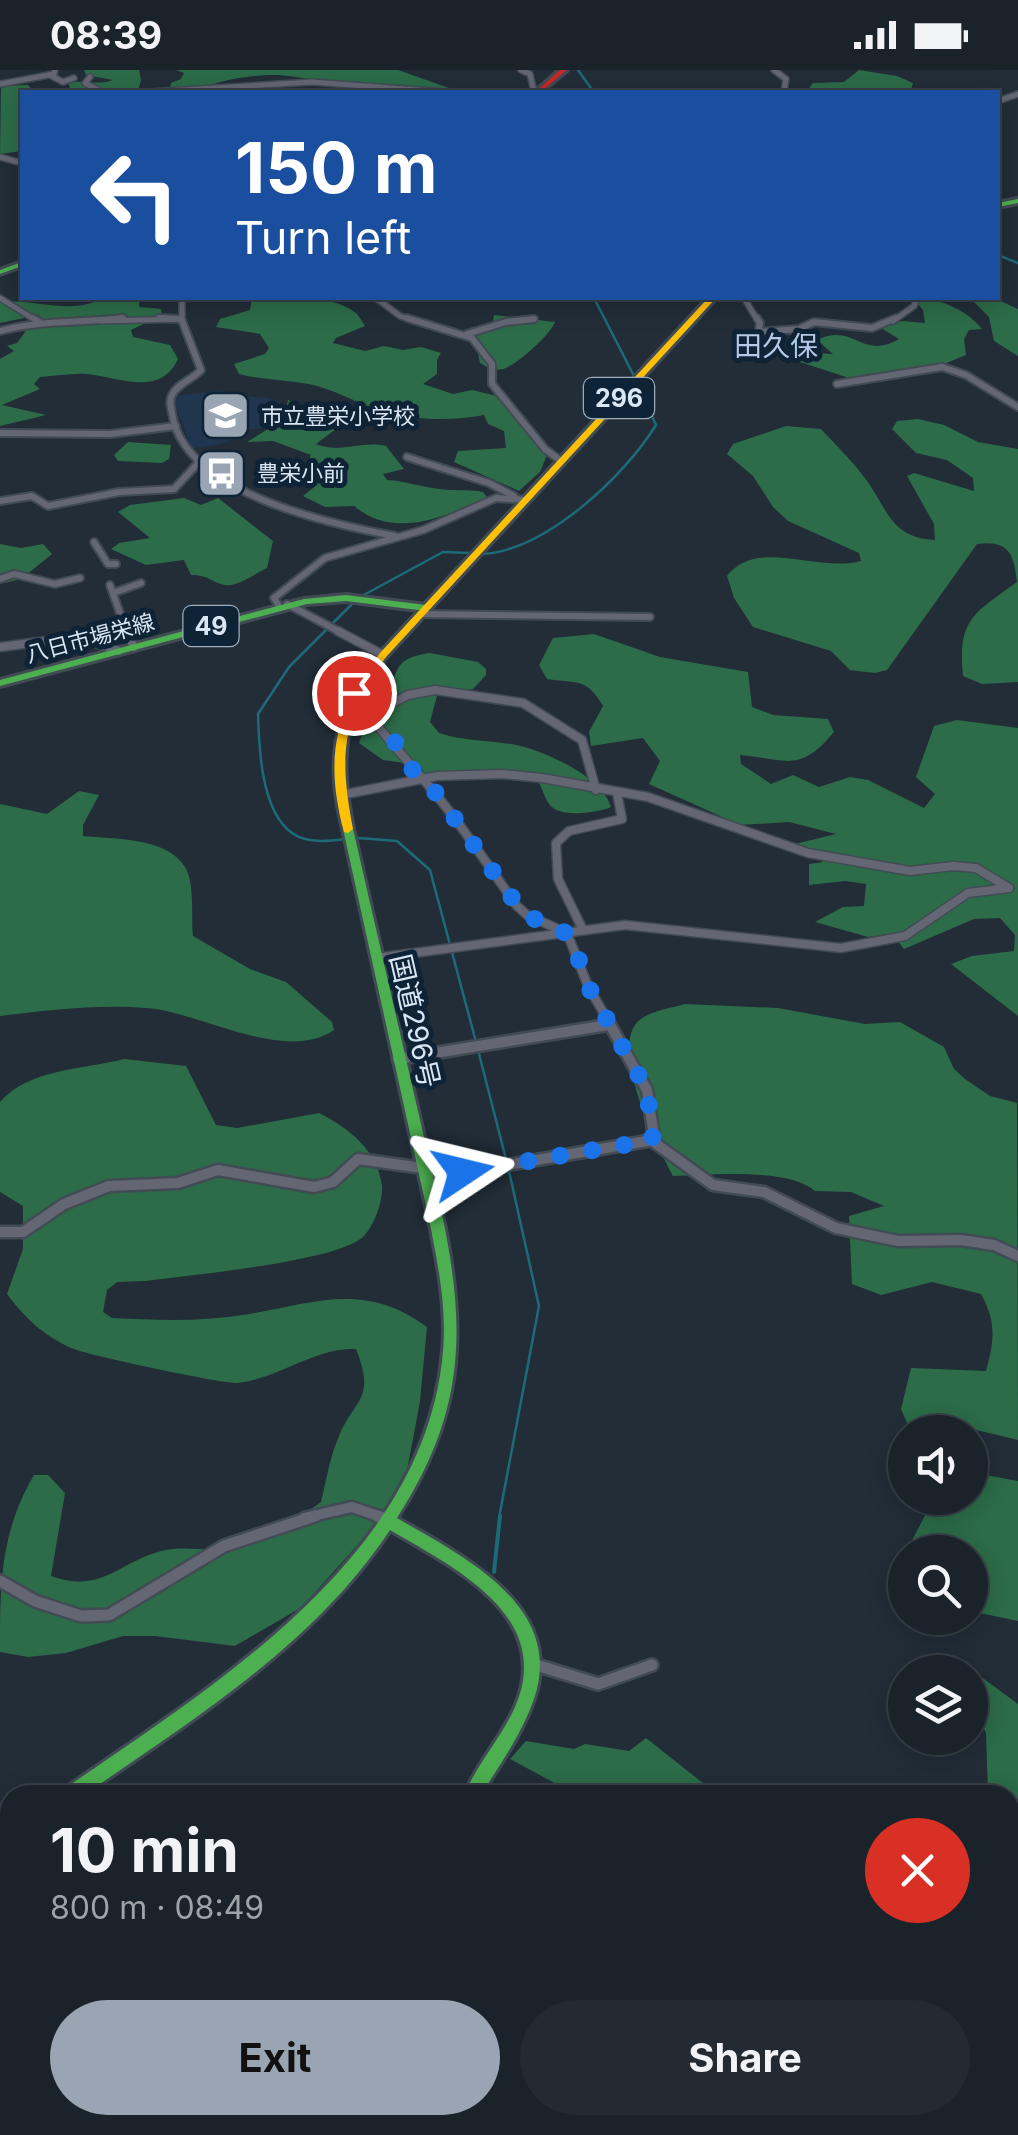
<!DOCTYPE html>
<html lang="en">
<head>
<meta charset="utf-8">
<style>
	:root { --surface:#1a222a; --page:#232a32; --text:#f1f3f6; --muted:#9fa4a8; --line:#383f47; --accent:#99a5b2 }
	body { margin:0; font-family:Inter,"Noto Sans JP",sans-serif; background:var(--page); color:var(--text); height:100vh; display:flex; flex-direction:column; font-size:38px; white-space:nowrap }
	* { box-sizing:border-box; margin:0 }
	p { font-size:32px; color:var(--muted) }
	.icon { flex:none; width:55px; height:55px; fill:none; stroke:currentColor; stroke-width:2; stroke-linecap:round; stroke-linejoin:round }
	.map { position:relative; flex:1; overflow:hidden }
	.side { position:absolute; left:0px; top:1715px; width:1020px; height:350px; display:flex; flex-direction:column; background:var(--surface); border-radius:30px 30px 0 0; box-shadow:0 5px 25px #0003,0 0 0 2px var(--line) }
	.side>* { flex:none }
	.banner { position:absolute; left:20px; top:20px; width:980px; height:210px; border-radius:0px; box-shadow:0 5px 25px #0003,0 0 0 2px var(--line); background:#1a4fa0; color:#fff; overflow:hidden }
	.fabs { position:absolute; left:888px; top:1345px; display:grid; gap:20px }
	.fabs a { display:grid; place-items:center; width:100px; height:100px; border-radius:50%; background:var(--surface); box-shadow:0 5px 25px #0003,0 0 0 2px var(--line); font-size:50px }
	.pin { position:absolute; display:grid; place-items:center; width:85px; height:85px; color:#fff; margin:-42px; border:5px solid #fff; border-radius:50%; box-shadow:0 2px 10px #0007 }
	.me { position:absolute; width:110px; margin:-55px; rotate:80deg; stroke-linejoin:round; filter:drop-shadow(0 0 8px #0008) }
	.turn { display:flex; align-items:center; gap:35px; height:210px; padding:0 50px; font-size:45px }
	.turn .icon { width:130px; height:130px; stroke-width:2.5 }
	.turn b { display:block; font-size:70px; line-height:85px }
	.round { display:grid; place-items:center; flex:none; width:105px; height:105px; border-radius:52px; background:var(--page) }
	.headline { display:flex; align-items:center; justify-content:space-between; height:170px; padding:0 50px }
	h1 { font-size:60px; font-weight:700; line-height:75px }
	.action { display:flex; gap:20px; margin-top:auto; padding:20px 50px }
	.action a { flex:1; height:115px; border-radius:60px; background:var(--accent); color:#111; font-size:40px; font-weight:700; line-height:115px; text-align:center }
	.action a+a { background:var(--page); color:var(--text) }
	.status { display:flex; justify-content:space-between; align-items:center; height:70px; padding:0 50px; background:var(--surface); direction:ltr }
	.status svg { height:28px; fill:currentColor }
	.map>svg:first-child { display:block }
	.built { fill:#1f364e }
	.forest { fill:#2c6c48 }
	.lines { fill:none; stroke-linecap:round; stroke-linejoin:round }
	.stream-far1 { stroke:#1d6b79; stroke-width:2.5 }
	.stream { stroke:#1d6b79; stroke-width:4 }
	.street-far4-casing { stroke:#414b54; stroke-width:8 }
	.street-far3-casing { stroke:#414b54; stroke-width:10 }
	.street-far2-casing { stroke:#414b54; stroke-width:11 }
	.street-far1-casing { stroke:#414b54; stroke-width:15 }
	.street-casing { stroke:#414b54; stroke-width:16 }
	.fast-casing { stroke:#414b54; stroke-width:6 }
	.slow-casing { stroke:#414b54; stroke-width:6 }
	.jam-casing { stroke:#414b54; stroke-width:6 }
	.street-far4 { stroke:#656674; stroke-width:5 }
	.street-far3 { stroke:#656674; stroke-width:6 }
	.street-far2 { stroke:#656674; stroke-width:8 }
	.street-far1 { stroke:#656674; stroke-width:10 }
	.street { stroke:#656674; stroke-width:11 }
	.fast { fill:#4caf50; fill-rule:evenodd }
	.slow { fill:#ffc107; fill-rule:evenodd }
	.jam { fill:#c62828; fill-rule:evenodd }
	.route { stroke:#1a73e8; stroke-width:18; stroke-dasharray:0 32.4 }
	.labels { text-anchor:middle; stroke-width:10; stroke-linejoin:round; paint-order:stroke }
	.far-poi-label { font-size:22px; fill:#d9e6f3; stroke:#0f2337; text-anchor:start }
	.far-street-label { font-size:22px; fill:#d9e6f3; stroke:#0f2337 }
	.shield { fill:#0f2337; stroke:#9cacbb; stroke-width:2.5 }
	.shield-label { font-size:25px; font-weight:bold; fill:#d9e6f3 }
	.far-quarter-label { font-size:28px; fill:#b2cae5; stroke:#0f2337 }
	.street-label { font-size:28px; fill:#d9e6f3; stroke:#0f2337 }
</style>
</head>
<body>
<div class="status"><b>08:39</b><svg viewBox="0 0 49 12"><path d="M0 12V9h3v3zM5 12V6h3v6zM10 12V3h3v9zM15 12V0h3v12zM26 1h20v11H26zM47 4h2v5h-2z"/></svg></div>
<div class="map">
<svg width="1018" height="2065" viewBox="0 0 1018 2065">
	<rect width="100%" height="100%" fill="#222d38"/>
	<path class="built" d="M224 320 223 325 269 328 281 333 265 358 245 360 226 373 192 379 173 330 175 326Z"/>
	<g class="forest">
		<path d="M84 0H139L141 10 138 21 131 22H22V81L0 84 1 16 28 15 32 20 70 18 68 13C84 9 96 16 113 10L86 5Z"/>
		<path d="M176 0H398L460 22H412L408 17 315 12C282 0 240 5 205 17L214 22H169L171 13 181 9 184 3Z"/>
		<path d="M859 0 897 6 913 13 911 20 768 22 807 21 813 13 844 12Z"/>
		<path d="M103 228H139V237L161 239 162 245 131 260 133 267 170 275 178 289C160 328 118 307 87 304 72 303 56 306 40 307L34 314 40 319 2 335 46 345 0 356V289L14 281 7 276 17 273 28 258 82 256 41 250 39 245 0 253V232C36 228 70 246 103 228Z"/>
		<path d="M252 228C284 228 331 223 356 243 360 247 362 252 365 256L336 268 333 273 365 281 384 276 403 280 421 277 441 283 437 290V304L423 314 453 324 472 320 497 326 547 385 540 402 519 421 454 392 458 381 506 378 504 361 488 354 484 345C449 352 410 350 376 339 353 331 333 319 309 314 286 310 263 310 239 304L234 294 265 284 269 278 260 264 216 257 220 249 250 240Z"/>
		<path d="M913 228C938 228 965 238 982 259L969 260 964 269 966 285 944 294 852 309 794 290 795 282 833 284 817 270C856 252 860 291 899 269L881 258 902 251 925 253 923 240Z"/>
		<path d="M970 228H994L1018 239V286L994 271 989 247Z"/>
		<path d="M494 245 555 252C550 265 517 295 503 299 494 301 487 297 480 293L474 265 492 258Z"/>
		<path d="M288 330 344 353 316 374C340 384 361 370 386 376L404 399 383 404 387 410C405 411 422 417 439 419 453 421 468 419 483 422L487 427C446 447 394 470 354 436L325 437 303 426 313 418 304 399 311 385 273 371 247 372 284 349Z"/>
		<path d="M918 349 944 355 978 372 1018 379V612L982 614 963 606C957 548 975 543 1017 512 1014 483 1008 470 977 474L887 600 875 603 850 600 831 581 753 557 734 528 727 506C757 467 816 503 861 491L859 483 788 451 773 437 753 406 727 384 733 374 786 356 821 359C837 376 854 393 868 412 888 442 893 468 935 470L934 454 907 406 914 403 974 421 973 408 947 390 916 383 892 359 897 351Z"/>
		<path d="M128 372 171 375 169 389 162 393 118 391 114 385Z"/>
		<path d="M184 428 201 435 218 428 273 471 267 498C256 503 238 517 225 515 211 512 209 505 191 505L184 490 146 495 111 479 119 473 150 468 118 442 130 435Z"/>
		<path d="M0 474 21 478 43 474 52 484 21 509 0 514Z"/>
		<path d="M594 564 660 587 748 602 752 637 773 645 828 649 834 662C799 704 787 689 740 685L741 694 771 714 793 705 819 717 850 707 868 710 924 738 935 724 916 707 934 656 957 650 1018 658V946L951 894 972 886 1014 881 1015 865 1000 848 974 849 904 879 892 864 868 867 815 852 843 837 864 836 866 814 845 811 809 815V794L823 792 795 774 836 764 789 752 740 755 649 714 660 691 643 668 591 676 589 662 603 636C586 607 578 614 547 609L539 595 553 568Z"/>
		<path d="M430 583 478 592 486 599V605L473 619 438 622 430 652 439 663C468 673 502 669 531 679 557 688 603 709 611 737 598 743 559 748 550 735 540 722 544 710 527 704 496 693 459 709 425 705L420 695 383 690 359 673C366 653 374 648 384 631 401 604 388 589 430 583Z"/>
		<path d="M79 721 99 725 83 755V766C113 769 167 767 185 797 195 813 191 847 193 866L250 899 286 912 332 952 334 960C285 994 200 942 147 938 99 934 47 940 0 946V734L47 744Z"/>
		<path d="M685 934 778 938 865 954 900 952 944 977 954 999 965 1009 990 1026 1017 1033 1018 1370 972 1359 911 1362 901 1339 911 1298 986 1301C994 1271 997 1253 981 1224L932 1212 881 1225 852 1214 849 1146 884 1136 851 1122 815 1121C788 1097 708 1105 673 1106 657 1076 613 987 635 955 645 941 669 939 685 934Z"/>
		<path d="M124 989 186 996 216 1055 237 1058 319 1043C349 1058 378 1081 382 1116 383 1131 375 1154 364 1166 338 1192 188 1205 146 1211L117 1212 107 1220 103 1242 112 1248C156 1250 199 1252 243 1245 313 1234 363 1210 427 1257L420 1331 407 1401 388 1441 302 1537 235 1576 155 1566H123L66 1583 28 1587 0 1582C0 1514 0 1463 34 1405H48L65 1423 51 1506C102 1524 117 1493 161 1481 185 1475 208 1482 231 1478 266 1472 293 1452 321 1432 326 1412 329 1391 337 1371 353 1328 377 1332 356 1279 316 1277 279 1308 238 1313 227 1315 83 1284 71 1278 43 1265 25 1248 7 1224L23 1179V1136L0 1122V1032C30 998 82 1000 124 989Z"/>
		<path d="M991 1406 1018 1411V1551L970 1541V1482H906L934 1428H970V1408Z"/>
		<path d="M954 1595 969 1598 1018 1634V1816L1010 1803V1725H988L986 1663 970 1630V1602H957Z"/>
		<path d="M646 1668 718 1725H577L510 1689 526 1671 574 1679 585 1674 629 1681Z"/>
		<path d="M0 1937 10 1945V2055H129L117 2065H0Z"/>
		<path d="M1018 1950V2065H465L462 2055H1010V1951Z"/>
	</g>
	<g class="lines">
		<g class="stream-far1">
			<path d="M578 0 593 21 598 22"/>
			<path d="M998 185 1018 193"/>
			<path d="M594 228 635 308"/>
			<path d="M483 484C546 480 623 408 656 355L638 315"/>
			<path d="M360 527 443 482 470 483"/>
			<path d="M359 768 397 771 430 800 476 972"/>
			<path d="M346 769C329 771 307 774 292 763 261 741 259 678 258 644L289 597 354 532"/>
			<path d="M478 980 507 1093"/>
			<path d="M499 1448 539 1236 509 1101"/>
		</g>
		<path class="stream" d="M494 1502 500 1446"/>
		<defs>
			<g id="street-far4">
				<path d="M521 0 530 4 534 22"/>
				<path d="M774 0 786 9 784 22"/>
				<path d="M50 5 63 12 74 8"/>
				<path d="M90 7 85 13 102 22"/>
				<path d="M0 14 54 4 55 0"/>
				<path d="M150 22 312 12 445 22"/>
				<path d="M998 31 1018 24"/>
				<path d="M0 87 22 93"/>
				<path d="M0 228 37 251"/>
				<path d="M182 228V251"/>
				<path d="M376 228 400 246 415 251"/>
				<path d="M744 228 758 251"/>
				<path d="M100 251 181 249"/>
				<path d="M519 251 534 249"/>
				<path d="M893 251 914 236 917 228"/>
			</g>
			<g id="street-far3">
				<path d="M33 248 38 251"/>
				<path d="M159 248 181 249"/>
				<path d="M181 248 201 300C193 309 177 314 172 325 168 332 172 340 173 348 189 424 330 454 395 466"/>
				<path d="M407 248 472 268 492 294V314L545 379 561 391"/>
				<path d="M757 248 760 253 757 273"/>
				<path d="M0 261C41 250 81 253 123 248"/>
				<path d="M759 262 799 259 814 252 872 258 896 248"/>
				<path d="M467 264 506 252 534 249"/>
				<path d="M837 314 942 297 966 305 1018 337"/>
				<path d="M0 363 110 364 176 356"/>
				<path d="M407 387 489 413 514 426"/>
				<path d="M0 431 32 426 48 436 119 422 174 419 199 392"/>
				<path d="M94 472 108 494H116"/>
				<path d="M0 509 14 504 55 514 80 508"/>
				<path d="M110 515 127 563"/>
				<path d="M113 523 141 513"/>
				<path d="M287 534 342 563"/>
				<path d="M279 536 274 528 325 488 423 460 496 428 526 430"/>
				<path d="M420 544 650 547"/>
				<path d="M106 563 125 561"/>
			</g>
			<g id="street-far2">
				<path d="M126 561 134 577"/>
				<path d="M338 561 383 585"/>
				<path d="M84 569 119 581"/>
				<path d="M0 577 125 561"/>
				<path d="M354 623C378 661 410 692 438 727 466 761 491 800 517 836L527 845 567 863 588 916 611 956"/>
				<path d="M370 645 408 625 435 620 523 633 582 670 596 720"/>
				<path d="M341 725 437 706 502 704 542 708 648 727 808 783 910 801 953 796 976 798 1009 818"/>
				<path d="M583 860 558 809 556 773 569 761 622 749 617 723"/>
				<path d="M376 888 625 855 841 878 905 866 968 823 1009 818"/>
				<path d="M603 956 608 955"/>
			</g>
			<g id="street-far1">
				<path d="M609 953 647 1020 655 1073 713 1115 764 1122 836 1158 898 1171 961 1170 994 1175 1018 1186"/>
				<path d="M398 989 608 955"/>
				<path d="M425 1109 653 1070"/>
				<path d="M0 1162H23L64 1134 109 1116 178 1113 218 1100 314 1117 333 1112 358 1089 423 1098"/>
				<path d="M304 1448 352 1437 384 1448"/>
			</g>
			<g id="street">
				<path d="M377 1446 386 1449"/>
				<path d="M0 1511 35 1531 81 1546 109 1545 224 1476 315 1446"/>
				<path d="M533 1594 598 1614 652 1595"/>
			</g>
			<g id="fast">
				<path d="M1018 129V133L998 137V133Z"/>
				<path d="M22 192V196L0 204V200Z"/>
				<path d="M346 525 426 535 431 538 426 541 346 531 307 534 0 616V610L304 529Z"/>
				<path d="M348 755 353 759 444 1154C467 1268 462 1347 397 1448 462 1486 566 1536 534 1629 522 1664 500 1694 481 1725H464C477 1694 501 1668 515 1637 555 1546 453 1497 390 1460 314 1575 195 1648 84 1725H62L64 1719C216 1614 426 1486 443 1281 447 1239 438 1195 430 1154L343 759Z"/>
			</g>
			<path id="slow" d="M708 228H716L386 587C341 650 339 685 353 759L348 763 344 762C340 749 338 736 336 723 329 664 346 629 380 583Z"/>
			<g id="jam">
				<path d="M560 0H567L541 22H535Z"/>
				<path d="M10 1760V1779L0 1785V1766Z"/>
				<path d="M302 2055H320L318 2065H300Z"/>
			</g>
		</defs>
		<use href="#street-far4" class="street-far4-casing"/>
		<use href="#street-far3" class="street-far3-casing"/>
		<use href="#street-far2" class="street-far2-casing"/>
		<use href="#street-far1" class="street-far1-casing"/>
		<use href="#street" class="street-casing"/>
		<use href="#fast" class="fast-casing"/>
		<use href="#slow" class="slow-casing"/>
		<use href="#jam" class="jam-casing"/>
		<use href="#street-far4" class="street-far4"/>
		<use href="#street-far3" class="street-far3"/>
		<use href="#street-far2" class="street-far2"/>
		<use href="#street-far1" class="street-far1"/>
		<use href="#street" class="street"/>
		<use href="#fast" class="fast"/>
		<use href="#slow" class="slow"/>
		<use href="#jam" class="jam"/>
	</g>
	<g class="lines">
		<path class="route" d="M354 623 372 650 394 670 408 695 437 724 518 836 526 845 566 863 572 870 588 916 647 1020 653 1070 463 1102"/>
	</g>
	<defs>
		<symbol id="school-square" viewBox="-11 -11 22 22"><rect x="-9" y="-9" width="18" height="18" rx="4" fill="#99a5b2" stroke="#0f2337"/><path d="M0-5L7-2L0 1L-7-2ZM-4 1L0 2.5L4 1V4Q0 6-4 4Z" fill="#fff"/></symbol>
		<symbol id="bus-square" viewBox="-11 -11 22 22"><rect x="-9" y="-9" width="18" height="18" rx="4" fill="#99a5b2" stroke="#0f2337"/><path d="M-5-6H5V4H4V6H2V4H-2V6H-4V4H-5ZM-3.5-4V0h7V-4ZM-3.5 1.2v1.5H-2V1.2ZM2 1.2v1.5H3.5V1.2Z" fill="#fff"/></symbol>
	</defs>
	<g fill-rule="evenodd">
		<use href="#school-square" x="198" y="318" width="55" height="55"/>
		<use href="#bus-square" x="194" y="376" width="55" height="55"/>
	</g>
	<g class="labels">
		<g class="far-poi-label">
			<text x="261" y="354">市立豊栄小学校</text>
			<text x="257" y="411">豊栄小前</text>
		</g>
		<g class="far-street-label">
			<text transform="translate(90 568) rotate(-15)" y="8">八日市場栄線</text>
		</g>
		<g class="shield">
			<rect x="584" y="308" width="70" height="40" rx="8"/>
			<rect x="183.5" y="536" width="55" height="40" rx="8"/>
		</g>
		<g class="shield-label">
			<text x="619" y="337">296</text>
			<text x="211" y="565">49</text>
		</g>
		<g class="far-quarter-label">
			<text x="776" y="286">田久保</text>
		</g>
		<g class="street-label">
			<text transform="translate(415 951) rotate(77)" y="10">国道296号</text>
		</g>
	</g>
</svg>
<div class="fabs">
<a><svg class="icon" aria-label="sound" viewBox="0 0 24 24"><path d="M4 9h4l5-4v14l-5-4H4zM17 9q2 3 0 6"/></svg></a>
<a><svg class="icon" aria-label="search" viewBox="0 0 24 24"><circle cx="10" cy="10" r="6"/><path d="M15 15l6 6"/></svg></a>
<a><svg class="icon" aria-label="layers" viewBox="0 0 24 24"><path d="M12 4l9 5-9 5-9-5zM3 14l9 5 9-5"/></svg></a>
</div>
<div class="pin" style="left:354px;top:623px;background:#d93025"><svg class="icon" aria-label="arrive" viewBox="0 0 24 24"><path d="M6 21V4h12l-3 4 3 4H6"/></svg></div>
<svg class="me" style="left:463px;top:1102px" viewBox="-20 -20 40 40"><path d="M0-17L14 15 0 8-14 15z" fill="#1a73e8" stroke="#fff" stroke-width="4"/></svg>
<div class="banner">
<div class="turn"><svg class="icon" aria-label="left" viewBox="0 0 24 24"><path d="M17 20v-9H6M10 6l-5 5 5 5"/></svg><div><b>150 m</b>Turn left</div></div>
</div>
<section class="side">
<div class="headline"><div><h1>10 min</h1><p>800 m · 08:49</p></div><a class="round" style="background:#d93025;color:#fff"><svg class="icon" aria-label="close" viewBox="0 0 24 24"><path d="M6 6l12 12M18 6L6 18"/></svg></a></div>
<div class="action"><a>Exit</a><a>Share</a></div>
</section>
</div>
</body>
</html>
